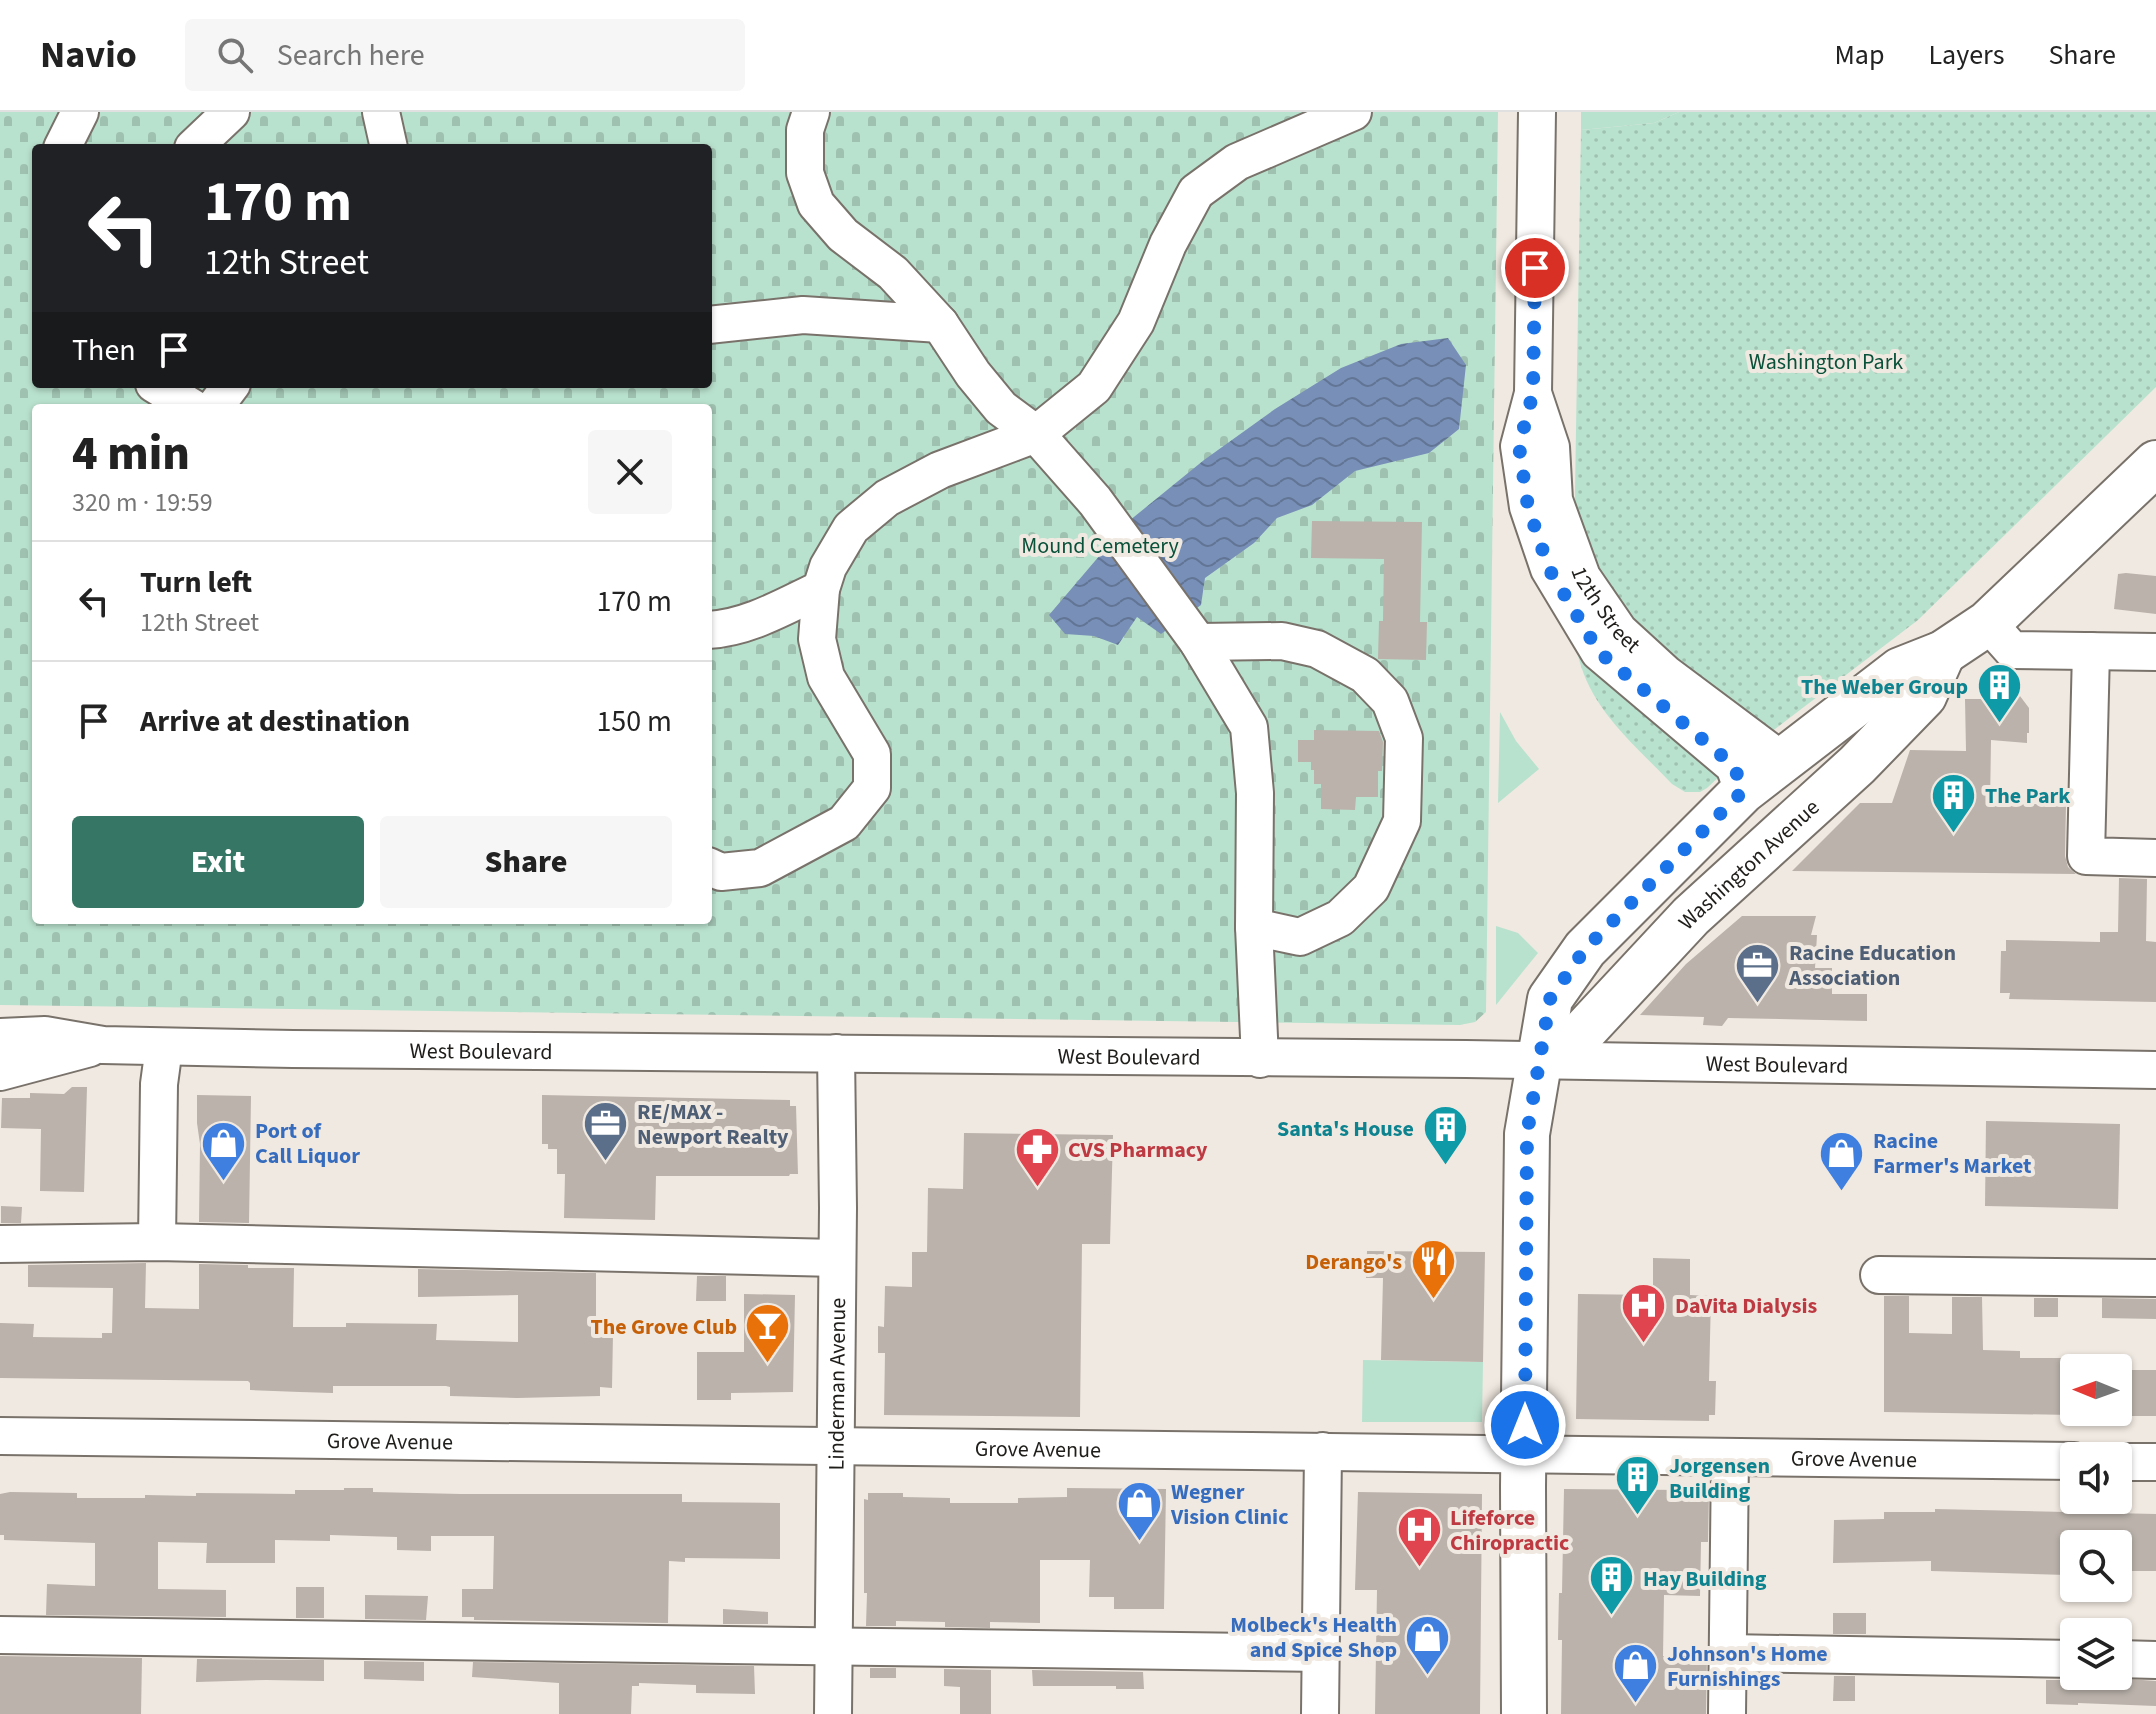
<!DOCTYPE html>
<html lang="en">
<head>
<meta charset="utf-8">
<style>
	:root { --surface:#fff; --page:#f6f6f6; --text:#222; --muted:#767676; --line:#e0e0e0; --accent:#357665 }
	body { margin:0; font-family:"Source Sans 3",sans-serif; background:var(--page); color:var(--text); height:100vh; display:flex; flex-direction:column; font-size:30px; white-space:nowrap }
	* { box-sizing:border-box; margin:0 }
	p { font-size:26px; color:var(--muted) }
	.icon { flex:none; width:44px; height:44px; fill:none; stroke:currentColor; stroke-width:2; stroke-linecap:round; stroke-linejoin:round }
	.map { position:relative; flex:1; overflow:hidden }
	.sheet { position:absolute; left:32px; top:292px; width:680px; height:520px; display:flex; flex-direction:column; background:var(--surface); border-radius:8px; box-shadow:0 2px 6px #0004 }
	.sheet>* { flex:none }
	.hud { position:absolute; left:32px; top:32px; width:680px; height:244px; border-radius:8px; box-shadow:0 2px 6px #0004; background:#202124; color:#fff; overflow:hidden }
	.needle { width:52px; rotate:271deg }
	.tools { position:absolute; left:2060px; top:1242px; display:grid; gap:16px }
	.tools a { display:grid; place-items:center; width:72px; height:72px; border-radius:8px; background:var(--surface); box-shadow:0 2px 6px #0004; font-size:40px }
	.pin { position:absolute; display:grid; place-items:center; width:68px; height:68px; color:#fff; margin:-34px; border:4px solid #fff; border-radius:50%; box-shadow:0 2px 8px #0007 }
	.me { position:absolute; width:88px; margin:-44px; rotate:0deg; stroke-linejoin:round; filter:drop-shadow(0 0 6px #0008) }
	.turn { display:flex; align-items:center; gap:28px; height:168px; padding:0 40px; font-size:36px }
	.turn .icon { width:104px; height:104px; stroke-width:2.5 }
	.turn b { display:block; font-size:56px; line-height:68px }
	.then { display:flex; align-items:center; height:76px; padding:0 40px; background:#0003; gap:16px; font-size:30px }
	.round { display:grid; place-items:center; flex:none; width:84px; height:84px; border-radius:8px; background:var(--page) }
	.head { display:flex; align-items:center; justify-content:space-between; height:136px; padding:0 40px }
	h1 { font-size:48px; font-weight:800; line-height:60px }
	.primary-button { display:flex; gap:16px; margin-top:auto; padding:16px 40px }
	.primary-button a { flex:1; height:92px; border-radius:8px; background:var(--accent); color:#fff; font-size:32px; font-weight:800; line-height:92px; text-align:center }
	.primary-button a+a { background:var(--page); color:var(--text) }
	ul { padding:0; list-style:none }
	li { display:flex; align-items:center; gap:24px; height:120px; padding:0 40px; border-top:2px solid var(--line) }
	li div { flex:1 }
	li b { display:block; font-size:30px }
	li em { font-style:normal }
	header { display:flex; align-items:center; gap:48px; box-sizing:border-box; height:112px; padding:0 40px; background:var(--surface); border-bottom:2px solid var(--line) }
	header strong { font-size:38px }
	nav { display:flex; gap:44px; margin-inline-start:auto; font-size:28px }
	.search { width:560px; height:72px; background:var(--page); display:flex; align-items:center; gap:20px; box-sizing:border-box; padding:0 28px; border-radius:8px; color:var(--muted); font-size:30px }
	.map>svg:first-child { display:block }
	.grass { fill:#b9e2ce }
	.cemetery { fill:url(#cemetery-stones); fill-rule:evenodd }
	.park { fill:url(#park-dots) }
	.water { fill:url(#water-waves) }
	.building { fill:#bab2ab }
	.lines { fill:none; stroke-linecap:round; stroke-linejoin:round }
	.minor-casing { stroke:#79726b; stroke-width:40 }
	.major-casing { stroke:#79726b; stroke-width:48 }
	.minor { stroke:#fff; stroke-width:36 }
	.major { stroke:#fff; stroke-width:44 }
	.route { stroke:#1a73e8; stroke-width:14; stroke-dasharray:0 25.2 }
	.labels { text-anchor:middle; stroke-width:8; stroke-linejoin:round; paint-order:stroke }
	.park-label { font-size:22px; fill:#0a513a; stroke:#f0e9e1 }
	.street-label { font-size:22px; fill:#201e1b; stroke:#f0e9e1 }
	.culture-label { font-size:22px; font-weight:bold; fill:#0d838f; stroke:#f0e9e1; text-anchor:start }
	.service-label { font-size:22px; font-weight:bold; fill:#4e5e75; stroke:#f0e9e1; text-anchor:start }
	.shop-label { font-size:22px; font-weight:bold; fill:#366cbe; stroke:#f0e9e1; text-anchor:start }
	.health-label { font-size:22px; font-weight:bold; fill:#be3a42; stroke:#f0e9e1; text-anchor:start }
	.food-label { font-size:22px; font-weight:bold; fill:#c56008; stroke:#f0e9e1; text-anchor:end }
</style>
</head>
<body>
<header>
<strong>Navio</strong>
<div class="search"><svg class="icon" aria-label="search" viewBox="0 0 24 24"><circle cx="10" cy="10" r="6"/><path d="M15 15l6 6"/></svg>Search here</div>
<nav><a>Map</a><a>Layers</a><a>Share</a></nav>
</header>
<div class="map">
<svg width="2156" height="1602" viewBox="0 0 2156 1602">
	<defs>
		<pattern id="cemetery-stones" width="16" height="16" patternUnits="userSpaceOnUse" patternTransform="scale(2)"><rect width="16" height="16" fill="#b9e2ce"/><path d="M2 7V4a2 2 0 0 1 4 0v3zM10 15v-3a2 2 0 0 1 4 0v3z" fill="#9fc1b0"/></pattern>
		<pattern id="park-dots" width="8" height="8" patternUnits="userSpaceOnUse" patternTransform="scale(2)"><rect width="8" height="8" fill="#b9e2ce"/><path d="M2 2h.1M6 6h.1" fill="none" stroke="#9fc1b0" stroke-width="1.8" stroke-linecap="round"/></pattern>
		<pattern id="water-waves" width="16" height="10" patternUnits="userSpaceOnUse" patternTransform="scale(2)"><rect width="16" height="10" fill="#7890b8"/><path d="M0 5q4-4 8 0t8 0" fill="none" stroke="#627595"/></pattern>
	</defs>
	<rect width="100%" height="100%" fill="#f0e9e1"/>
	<g class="grass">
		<path d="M1581 0H1679L1654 11 1581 18Z"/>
		<path d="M1500 600 1516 629 1539 657 1498 691Z"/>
		<path d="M1496 814 1518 821 1538 841 1496 893Z"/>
		<path d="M1363 1248 1483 1250 1482 1310H1362Z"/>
	</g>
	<path class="cemetery" d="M0 0H1498L1486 900 1475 910 1460 913 0 893ZM36 36H708V272H36ZM36 296H708V808H36Z"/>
	<path class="park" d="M1679 0H2156V275L1918 508 1750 636 1707 676 1700 680H1685L1672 672C1638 636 1596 602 1581 554 1575 536 1574 516 1573 498L1581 18 1654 11Z"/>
	<path class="water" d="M1448 226 1466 253 1459 317 1429 341 1355 359 1312 393 1277 406 1254 431 1205 466 1201 493 1161 522 1137 505 1118 533 1094 524 1065 522 1049 503 1129 409 1204 348 1275 297 1341 256 1401 232Z"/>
	<g class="building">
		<path d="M1312 409 1422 410 1420 510H1427L1426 548 1378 547 1379 509H1383L1384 447 1311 446Z"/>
		<path d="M2126 461 2156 464V502L2114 497 2118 462Z"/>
		<path d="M2003 584H2020L2029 596V621H2027V631L1991 628 1990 692H2066L2065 744 2068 755 2076 762 1792 759 1860 691H1892L1910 638 1966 639 1965 587H2004Z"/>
		<path d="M1314 618 1379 619 1383 630 1382 659H1378V685H1356L1355 698 1321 697V672H1314V658H1311V650H1298V628H1314Z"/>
		<path d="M2119 766 2147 767 2146 829 2156 830V890L2009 887 2010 881H2000L2001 839H2006V828L2100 830V820H2118Z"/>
		<path d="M1742 804H1816L1811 823H1817L1815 856H1832V882H1867V909L1728 906 1722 914 1703 913 1704 905 1640 903 1686 852Z"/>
		<path d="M72 975H87L84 1080 40 1079 41 1017 1 1016 2 986H30V981L64 982Z"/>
		<path d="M197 983 251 984 249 1111 199 1110 200 1032 197 1011Z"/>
		<path d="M542 983 790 988V994H796L798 1062H790L789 1064H656L655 1108 564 1106 565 1062H557V1037H548V1032H542Z"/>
		<path d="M1986 1009 2120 1012 2118 1097 1985 1094Z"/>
		<path d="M964 1021 1113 1023 1110 1132H1082L1080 1305 884 1303 885 1241H878V1214L884 1215 885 1174 912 1175V1140H927L928 1076 963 1077Z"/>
		<path d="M1 1094 22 1095 21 1111H1Z"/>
		<path d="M1367 1139 1485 1140 1483 1250 1381 1248 1383 1166H1366Z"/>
		<path d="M1653 1146 1690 1147V1183L1711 1184 1709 1269H1716L1715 1303H1709V1309L1576 1307 1578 1182 1653 1183Z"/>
		<path d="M146 1151 145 1196 199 1197V1152L248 1153V1156H294L293 1215H346V1211L437 1212 436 1228 518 1230V1183L418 1185V1157L596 1161V1210H605L604 1221H613L612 1276 600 1275V1284L517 1286 450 1284V1275L446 1274H333V1281L300 1280 250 1278V1271L248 1269 0 1266V1211L34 1212 33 1225 102 1226V1221H112L113 1176 28 1175V1153Z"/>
		<path d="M697 1164H726V1189H696Z"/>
		<path d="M744 1182 795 1183 793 1280 731 1281V1288H697V1240H744Z"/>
		<path d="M1884 1184H1909V1221L1952 1222V1185H1982L1983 1238 2020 1239V1246H2072V1303L1884 1300Z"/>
		<rect x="2034" y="1186" width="24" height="19"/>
		<path d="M2102 1186 2156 1187V1207L2102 1206Z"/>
		<rect x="2118" y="1258" width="38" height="46"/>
		<path d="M344 1376H373V1380L461 1382H682V1390L780 1391V1447L685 1446V1450L669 1449 668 1511 474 1508V1505H462V1477H493L494 1424H431V1439L397 1438V1425L330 1423V1429L275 1428V1451H206L207 1431 158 1430V1477L226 1478V1505L46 1503 47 1472 95 1474V1431L4 1428V1423H0V1382L10 1380 77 1381V1386H145V1383L196 1384V1381L295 1382V1378H344Z"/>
		<path d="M1067 1376 1166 1377 1164 1497H1114V1485H1089L1090 1448H1040V1511L990 1510V1516L945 1515V1510L896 1509V1514H866L867 1481H864V1387L868 1388V1381H903V1385L950 1386V1391H1018V1386L1067 1385Z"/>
		<path d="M1564 1377 1684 1378 1683 1381 1709 1382 1708 1430H1701L1700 1484 1664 1483 1663 1544H1707L1706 1602H1561L1562 1528H1558L1559 1481H1562Z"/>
		<path d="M1358 1380 1482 1382 1480 1602H1375L1377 1478H1355Z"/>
		<path d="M1935 1397 2156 1402V1459H2132V1432H2066V1463L1931 1459V1449L1833 1451 1834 1408 1884 1407V1400H1935Z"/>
		<rect x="296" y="1475" width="28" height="31"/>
		<path d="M365 1483 428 1484 426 1508 365 1507Z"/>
		<path d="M723 1497 768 1500V1512H723Z"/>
		<rect x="1833" y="1501" width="33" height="21"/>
		<path d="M0 1544 142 1546 141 1602H0Z"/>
		<path d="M197 1547 324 1548V1569L266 1568 196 1570Z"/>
		<path d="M364 1549 424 1550V1569L364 1567Z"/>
		<path d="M473 1550 754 1554 755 1582 696 1581V1573L639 1571V1574H632L631 1602H559V1571L472 1565Z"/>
		<rect x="870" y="1556" width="26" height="10"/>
		<path d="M944 1557 991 1558V1602H960V1575L944 1574Z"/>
		<path d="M1032 1558 1143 1560 1144 1577H1116V1574H1033Z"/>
		<path d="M1834 1564H1855V1589H1833Z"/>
		<path d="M2086 1564 2156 1569V1594L2078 1591V1593L2046 1592V1568H2074Z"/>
	</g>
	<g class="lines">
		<defs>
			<g id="minor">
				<path d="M381 0 389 36"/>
				<path d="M811 0 805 18V61L816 92 843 123 893 161 940 212 973 262 1001 296 1036 322 1095 389 1198 530 1249 615 1255 681 1254 815 1260 947"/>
				<path d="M1537 0 1533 281 1519 334 1528 395 1549 457 1599 540 1734 654 1743 679"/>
				<path d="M62 36 80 0"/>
				<path d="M193 36 231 0"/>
				<path d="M708 213 803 203 940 212"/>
				<path d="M154 272 193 296"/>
				<path id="s1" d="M1533 281 1551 335 1554 388 1582 465 1619 519 1666 562 1781 648"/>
				<path d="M214 296 232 272"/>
				<path d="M1988 511 2012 538 2156 540"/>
				<path d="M708 518C748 516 785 494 821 477"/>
				<path d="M1198 530 1282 529 1317 537 1365 563 1390 589 1404 626 1402 709 1371 776 1340 806 1300 825 1254 815"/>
				<path d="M2091 539 2086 744 2156 746"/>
				<path d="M708 754 721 760 760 756 844 711 872 676V642L826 565 817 527 821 477 828 455 851 416 887 386 940 358 1036 322 1094 275 1136 210 1168 132 1196 80 1237 50 1353 0"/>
				<path id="s2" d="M0 925 45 923 103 933 293 937 1466 947 2156 958"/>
				<path d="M0 960 90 936"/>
				<path d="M157 1130 159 972 164 935"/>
				<path d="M0 1132 157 1130 837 1146"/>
				<path d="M1879 1163 2156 1166"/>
				<path id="s3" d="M0 1324 2074 1349"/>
				<path d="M2118 1350H2156"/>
				<path d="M0 1523 1321 1541"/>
				<path d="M1728 1541 2074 1547"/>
				<path d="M2118 1547 2156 1548"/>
				<path id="s4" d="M833 1602 838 1096 836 941"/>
				<path d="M1320 1602 1323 1339"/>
				<path d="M1727 1602 1730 1345"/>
			</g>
			<g id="major">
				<path id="s5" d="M1538 950 1583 920 1691 804 1857 653 1924 584 1943 541"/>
				<path d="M1524 1602 1523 1375 1527 1022 1550 887 1585 837 1743 679 1900 558 1943 541 1988 511 2156 351"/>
			</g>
		</defs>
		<use href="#minor" class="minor-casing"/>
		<use href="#major" class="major-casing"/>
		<use href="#minor" class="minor"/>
		<use href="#major" class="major"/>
	</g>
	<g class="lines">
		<path class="route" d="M1525 1313 1527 1022 1550 887 1585 837 1743 679 1734 654 1599 540 1549 457 1528 395 1519 334 1533 281 1535 156"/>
	</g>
	<defs>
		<symbol id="building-pin" viewBox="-11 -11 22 30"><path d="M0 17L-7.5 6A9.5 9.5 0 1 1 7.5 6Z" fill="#0f9aa8" stroke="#f0e9e1"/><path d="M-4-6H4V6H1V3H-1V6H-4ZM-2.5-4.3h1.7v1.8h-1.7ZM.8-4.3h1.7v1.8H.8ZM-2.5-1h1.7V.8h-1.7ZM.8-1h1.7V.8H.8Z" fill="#fff"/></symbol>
		<symbol id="office-pin" viewBox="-11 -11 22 30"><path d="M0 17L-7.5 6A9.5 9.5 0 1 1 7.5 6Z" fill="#5c6f8a" stroke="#f0e9e1"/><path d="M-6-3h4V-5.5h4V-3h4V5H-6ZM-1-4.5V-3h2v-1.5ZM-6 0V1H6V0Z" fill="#fff"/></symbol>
		<symbol id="shop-pin" viewBox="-11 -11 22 30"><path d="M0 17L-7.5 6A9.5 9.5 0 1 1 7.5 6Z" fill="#3f7fe0" stroke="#f0e9e1"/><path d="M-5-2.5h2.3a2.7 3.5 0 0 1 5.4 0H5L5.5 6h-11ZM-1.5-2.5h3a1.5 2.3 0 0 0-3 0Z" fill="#fff"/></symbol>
		<symbol id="pharmacy-pin" viewBox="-11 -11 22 30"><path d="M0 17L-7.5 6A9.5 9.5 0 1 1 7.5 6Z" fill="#e0444e" stroke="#f0e9e1"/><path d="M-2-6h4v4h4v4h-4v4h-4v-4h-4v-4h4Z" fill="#fff"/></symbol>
		<symbol id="restaurant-pin" viewBox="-11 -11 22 30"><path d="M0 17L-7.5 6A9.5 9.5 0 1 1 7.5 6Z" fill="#e8710a" stroke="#f0e9e1"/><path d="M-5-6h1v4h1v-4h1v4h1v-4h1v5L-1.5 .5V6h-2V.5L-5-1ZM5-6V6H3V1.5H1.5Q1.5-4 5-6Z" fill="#fff"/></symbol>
		<symbol id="hospital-pin" viewBox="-11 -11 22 30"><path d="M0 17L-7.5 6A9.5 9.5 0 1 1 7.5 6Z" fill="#e0444e" stroke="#f0e9e1"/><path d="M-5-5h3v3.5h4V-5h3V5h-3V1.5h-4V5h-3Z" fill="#fff"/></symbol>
		<symbol id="bar-pin" viewBox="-11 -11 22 30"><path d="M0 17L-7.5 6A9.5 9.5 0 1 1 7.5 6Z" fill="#e8710a" stroke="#f0e9e1"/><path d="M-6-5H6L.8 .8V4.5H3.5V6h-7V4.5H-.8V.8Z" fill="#fff"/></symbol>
	</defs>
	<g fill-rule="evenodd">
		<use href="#building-pin" x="1974" y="548" width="51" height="69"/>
		<use href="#building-pin" x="1928" y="658" width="51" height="69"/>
		<use href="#office-pin" x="1732" y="828" width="51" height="69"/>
		<use href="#office-pin" x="580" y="986" width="51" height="69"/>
		<use href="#building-pin" x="1420" y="990" width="51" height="69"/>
		<use href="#shop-pin" x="198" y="1006" width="51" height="69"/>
		<use href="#pharmacy-pin" x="1012" y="1012" width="51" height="69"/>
		<use href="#shop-pin" x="1816" y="1016" width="51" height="69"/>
		<use href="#restaurant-pin" x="1408" y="1124" width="51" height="69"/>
		<use href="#hospital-pin" x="1618" y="1168" width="51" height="69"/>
		<use href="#bar-pin" x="742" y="1188" width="51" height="69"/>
		<use href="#building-pin" x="1612" y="1340" width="51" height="69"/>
		<use href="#shop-pin" x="1114" y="1366" width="51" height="69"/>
		<use href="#hospital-pin" x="1394" y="1392" width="51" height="69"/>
		<use href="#building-pin" x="1586" y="1440" width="51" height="69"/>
		<use href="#shop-pin" x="1402" y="1500" width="51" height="69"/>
		<use href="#shop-pin" x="1610" y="1528" width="51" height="69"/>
	</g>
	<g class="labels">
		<g class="park-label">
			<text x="1826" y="257">Washington Park</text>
			<text x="1100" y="441">Mound Cemetery</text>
		</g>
		<g class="street-label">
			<text dy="8" stroke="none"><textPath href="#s1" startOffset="232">12th Street</textPath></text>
			<text dy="8" stroke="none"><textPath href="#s5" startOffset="290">Washington Avenue</textPath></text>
			<text dy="8" stroke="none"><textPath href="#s2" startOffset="482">West Boulevard</textPath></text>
			<text dy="8" stroke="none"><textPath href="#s2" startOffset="1130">West Boulevard</textPath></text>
			<text dy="8" stroke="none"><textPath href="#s2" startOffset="1778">West Boulevard</textPath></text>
			<text dy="8" stroke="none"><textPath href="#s4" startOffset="330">Linderman Avenue</textPath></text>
			<text dy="8" stroke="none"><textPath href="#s3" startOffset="390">Grove Avenue</textPath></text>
			<text dy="8" stroke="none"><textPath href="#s3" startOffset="1038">Grove Avenue</textPath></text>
			<text dy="8" stroke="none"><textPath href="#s3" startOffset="1854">Grove Avenue</textPath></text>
		</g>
		<g class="culture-label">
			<text x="1968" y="582" text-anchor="end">The Weber Group</text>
			<text x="1985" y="691">The Park</text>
			<text x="1414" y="1024" text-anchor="end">Santa's House</text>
			<text x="1669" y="1361">Jorgensen<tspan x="1669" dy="25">Building</tspan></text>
			<text x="1643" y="1474">Hay Building</text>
		</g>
		<g class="service-label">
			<text x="1789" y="848">Racine Education<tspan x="1789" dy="25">Association</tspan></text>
			<text x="637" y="1007">RE/MAX -<tspan x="637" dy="25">Newport Realty</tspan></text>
		</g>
		<g class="shop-label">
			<text x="255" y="1026">Port of<tspan x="255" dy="25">Call Liquor</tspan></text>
			<text x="1873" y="1036">Racine<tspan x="1873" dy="25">Farmer's Market</tspan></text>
			<text x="1171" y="1387">Wegner<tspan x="1171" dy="25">Vision Clinic</tspan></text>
			<text x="1397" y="1520" text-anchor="end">Molbeck's Health<tspan x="1397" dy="25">and Spice Shop</tspan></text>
			<text x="1667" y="1549">Johnson's Home<tspan x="1667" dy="25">Furnishings</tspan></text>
		</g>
		<g class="health-label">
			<text x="1068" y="1045">CVS Pharmacy</text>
			<text x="1675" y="1201">DaVita Dialysis</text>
			<text x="1450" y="1413">Lifeforce<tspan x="1450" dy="25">Chiropractic</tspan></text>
		</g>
		<g class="food-label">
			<text x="1402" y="1157">Derango's</text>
			<text x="737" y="1222">The Grove Club</text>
		</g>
	</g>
</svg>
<div class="tools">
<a><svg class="needle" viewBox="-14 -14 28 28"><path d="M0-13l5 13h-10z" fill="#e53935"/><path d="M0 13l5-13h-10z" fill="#767676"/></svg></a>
<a><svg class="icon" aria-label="sound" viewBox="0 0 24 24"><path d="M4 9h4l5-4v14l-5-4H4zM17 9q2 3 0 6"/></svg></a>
<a><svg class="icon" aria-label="search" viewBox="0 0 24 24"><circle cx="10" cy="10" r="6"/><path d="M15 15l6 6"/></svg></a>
<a><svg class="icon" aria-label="layers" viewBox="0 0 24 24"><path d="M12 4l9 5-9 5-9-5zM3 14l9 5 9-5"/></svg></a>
</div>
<div class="pin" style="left:1535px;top:156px;background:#d93025"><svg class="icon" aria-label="arrive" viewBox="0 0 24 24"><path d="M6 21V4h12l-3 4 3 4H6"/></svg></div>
<svg class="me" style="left:1525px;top:1313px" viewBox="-20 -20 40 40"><circle r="17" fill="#1a73e8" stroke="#fff" stroke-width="3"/><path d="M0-11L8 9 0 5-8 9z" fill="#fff"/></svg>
<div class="hud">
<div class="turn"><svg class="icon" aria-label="left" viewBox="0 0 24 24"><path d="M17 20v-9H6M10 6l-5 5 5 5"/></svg><div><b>170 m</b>12th Street</div></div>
<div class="then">Then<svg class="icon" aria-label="arrive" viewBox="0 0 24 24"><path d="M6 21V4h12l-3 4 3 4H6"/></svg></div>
</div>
<section class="sheet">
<div class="head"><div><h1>4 min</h1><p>320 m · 19:59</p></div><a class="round"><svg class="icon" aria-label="close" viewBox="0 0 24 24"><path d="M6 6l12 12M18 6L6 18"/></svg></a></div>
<ul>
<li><svg class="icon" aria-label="left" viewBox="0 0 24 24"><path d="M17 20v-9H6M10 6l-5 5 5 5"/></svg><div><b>Turn left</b><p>12th Street</p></div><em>170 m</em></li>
<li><svg class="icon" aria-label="arrive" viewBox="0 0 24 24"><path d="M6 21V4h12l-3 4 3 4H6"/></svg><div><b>Arrive at destination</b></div><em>150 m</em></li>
</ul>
<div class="primary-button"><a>Exit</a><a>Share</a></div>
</section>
</div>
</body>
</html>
